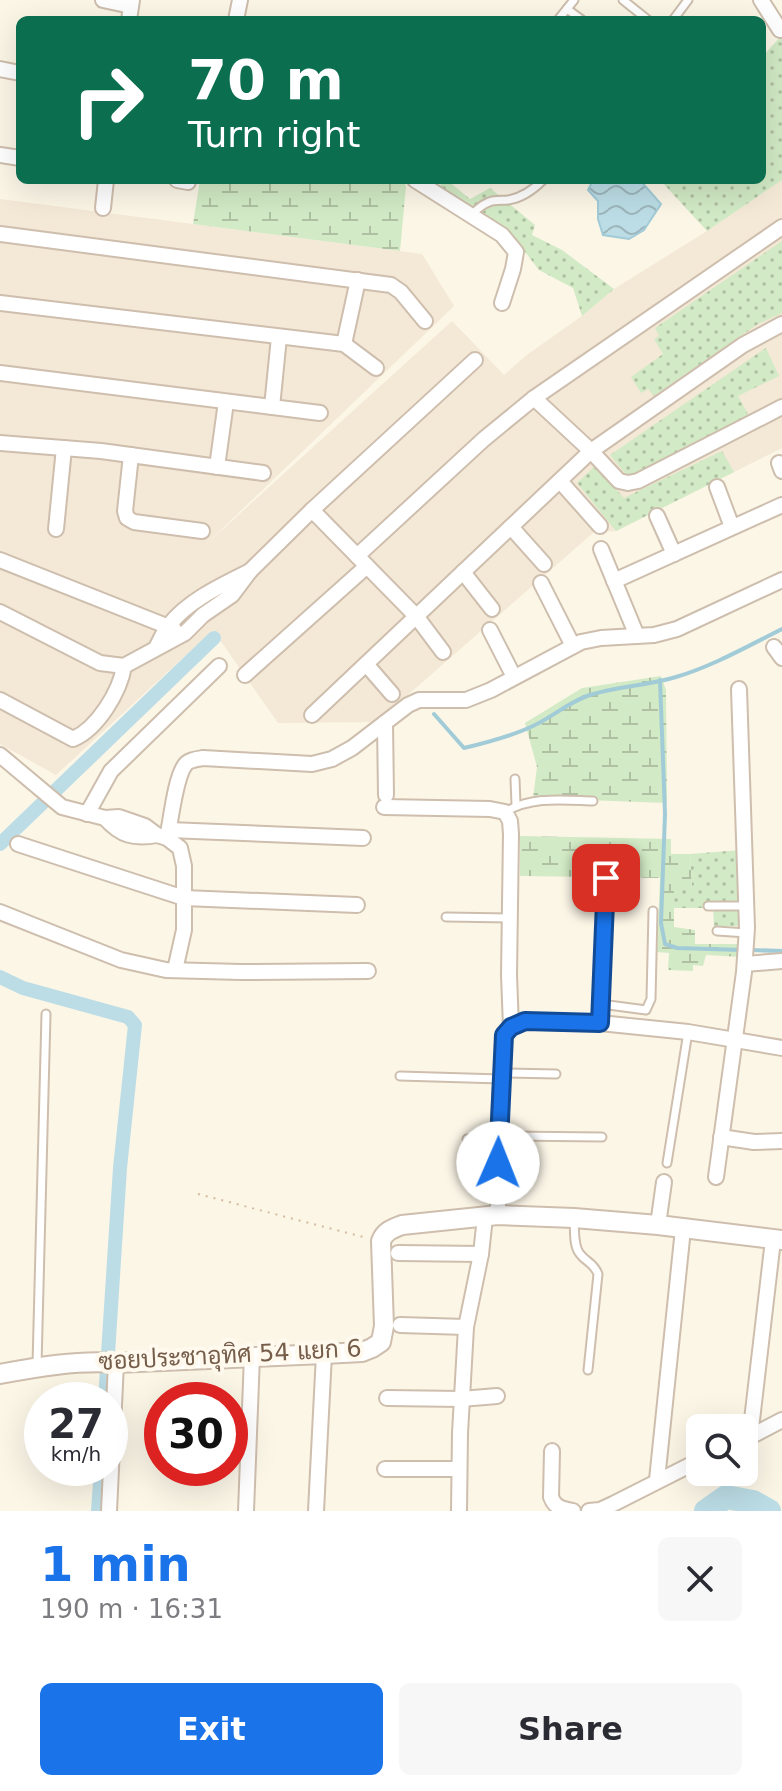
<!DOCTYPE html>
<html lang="en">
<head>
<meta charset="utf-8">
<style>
	:root { --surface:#fff; --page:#f7f7f7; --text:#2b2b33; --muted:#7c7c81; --accent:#1a73e8 }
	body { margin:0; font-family:"DejaVu Sans",Sarabun,sans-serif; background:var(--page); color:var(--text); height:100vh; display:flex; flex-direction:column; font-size:30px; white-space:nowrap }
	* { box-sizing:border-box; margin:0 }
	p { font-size:26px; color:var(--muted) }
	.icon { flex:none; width:44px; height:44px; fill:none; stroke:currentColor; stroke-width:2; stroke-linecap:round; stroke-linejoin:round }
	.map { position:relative; height:1511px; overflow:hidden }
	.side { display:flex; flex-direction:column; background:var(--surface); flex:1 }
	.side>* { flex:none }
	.top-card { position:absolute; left:16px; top:16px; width:750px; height:168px; border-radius:12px; box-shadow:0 8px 32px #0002; background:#0b6e4f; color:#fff; overflow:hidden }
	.tools { position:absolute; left:686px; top:1414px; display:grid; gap:16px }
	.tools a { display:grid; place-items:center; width:72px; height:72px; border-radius:12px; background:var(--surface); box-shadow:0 8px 32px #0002; font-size:40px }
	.speed { position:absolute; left:24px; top:1382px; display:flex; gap:16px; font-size:40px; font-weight:700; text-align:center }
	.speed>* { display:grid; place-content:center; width:104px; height:104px; border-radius:50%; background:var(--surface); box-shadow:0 8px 32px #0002; line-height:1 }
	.speed small { font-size:20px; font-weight:400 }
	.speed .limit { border:12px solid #d22; background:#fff; color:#111 }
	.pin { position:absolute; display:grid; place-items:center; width:68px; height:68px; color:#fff; margin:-34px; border-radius:16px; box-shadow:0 4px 12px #0006 }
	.me { position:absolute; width:88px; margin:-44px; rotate:1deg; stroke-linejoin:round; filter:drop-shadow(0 0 6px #0008) }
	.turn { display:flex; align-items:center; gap:28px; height:168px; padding:0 40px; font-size:36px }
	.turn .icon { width:104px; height:104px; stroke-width:2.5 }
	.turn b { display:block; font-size:56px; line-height:68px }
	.round { display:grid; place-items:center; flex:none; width:84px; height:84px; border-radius:12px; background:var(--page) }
	.overview { display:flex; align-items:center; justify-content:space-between; height:136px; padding:0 40px }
	h1 { font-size:48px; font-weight:800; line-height:60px; color:var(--accent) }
	.primary-button { display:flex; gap:16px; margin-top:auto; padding:16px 40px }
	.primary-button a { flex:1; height:92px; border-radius:12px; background:var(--accent); color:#fff; font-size:32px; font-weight:800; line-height:92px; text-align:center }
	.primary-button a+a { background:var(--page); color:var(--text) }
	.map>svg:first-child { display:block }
	.residential { fill:#f4e8d6 }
	.green { fill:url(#green-dots) }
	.wetland { fill:url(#wetland-marsh) }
	.water { fill:url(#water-waves); stroke:#a2cbd8; stroke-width:2 }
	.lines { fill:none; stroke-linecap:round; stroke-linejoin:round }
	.stream { stroke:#a2cbd8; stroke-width:4 }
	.canal { stroke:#bcdde6; stroke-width:14 }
	.river { stroke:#bcdde6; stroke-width:24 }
	.service-casing { stroke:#cebead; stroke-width:11 }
	.minor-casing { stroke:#cebead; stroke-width:18 }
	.tertiary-casing { stroke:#cebead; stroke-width:22 }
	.path { stroke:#d7baa2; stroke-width:2; stroke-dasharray:2 6; stroke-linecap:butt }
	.service { stroke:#fff; stroke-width:7 }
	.minor { stroke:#fff; stroke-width:14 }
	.tertiary { stroke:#fff; stroke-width:18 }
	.route-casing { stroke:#114b97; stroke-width:20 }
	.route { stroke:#1a73e8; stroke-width:14 }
	.labels { text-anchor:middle; stroke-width:8; stroke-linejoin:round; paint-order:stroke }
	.street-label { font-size:24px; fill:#765e4b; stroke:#fff9ee }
</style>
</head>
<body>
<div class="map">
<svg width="782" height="1511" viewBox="0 0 782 1511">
	<defs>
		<pattern id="green-dots" width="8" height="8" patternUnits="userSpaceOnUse" patternTransform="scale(2)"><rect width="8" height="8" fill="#d2eac5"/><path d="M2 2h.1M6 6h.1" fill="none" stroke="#afc1a2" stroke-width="1.8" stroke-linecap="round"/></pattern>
		<pattern id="wetland-marsh" width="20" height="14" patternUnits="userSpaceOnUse" patternTransform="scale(2)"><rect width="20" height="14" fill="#d2eac5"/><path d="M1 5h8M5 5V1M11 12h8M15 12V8" fill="none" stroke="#afc1a2"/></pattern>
		<pattern id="water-waves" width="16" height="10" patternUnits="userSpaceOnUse" patternTransform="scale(2)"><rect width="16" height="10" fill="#bcdde6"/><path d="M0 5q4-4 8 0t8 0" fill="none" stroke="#9db6bc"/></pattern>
	</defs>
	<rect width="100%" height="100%" fill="#fcf6e7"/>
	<path class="residential" d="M782 180V448L616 531 594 532 377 722 278 723 213 630 56 775 0 744V199L422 254 454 306 201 549 452 321 504 375 528 354 582 316 614 289 707 231Z"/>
	<g class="green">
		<path d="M782 35V180L707 231 660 180H762V57Z"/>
		<path d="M444 180H447L470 199 490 188 535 225 532 235 562 250 614 289 582 316 573 288 539 270 522 248 490 224 458 213 431 199Z"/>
		<path d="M782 241V313L758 324 654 396 648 389 641 393 631 377 663 354 654 339 659 336 655 328Z"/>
		<path d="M766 348 779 376 738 396 749 416 629 478 610 455Z"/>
		<path d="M722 451 734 472 616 531 577 483 595 466 624 498Z"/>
		<path d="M741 850 744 926H714L713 908H674V886L692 887 690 854Z"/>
	</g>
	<g class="wetland">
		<path d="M200 180H402L406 186 400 251 193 224Z"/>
		<path d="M661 676 666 690 667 803 533 798 537 767 525 723 582 688Z"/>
		<path d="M520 836 671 839V854H690L692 888 674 887V927L695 930V944H742L741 957 706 955 703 966 693 965V971L668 970 669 953 657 952 660 878 520 876Z"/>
	</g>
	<path class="water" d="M593 180H640L661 204 644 230 629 239 603 235 598 219V201L588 190Z"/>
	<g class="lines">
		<g class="stream">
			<path d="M660 680 665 814 661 923 665 944 677 948 741 950"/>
			<path d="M434 714 464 748C485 743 514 735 533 726 552 717 568 703 587 696 616 686 647 686 676 677 713 666 748 646 782 629"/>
			<path d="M750 950 782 951"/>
		</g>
		<g class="canal">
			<path d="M0 844 214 638"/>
			<path d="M0 977 23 988 128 1017 135 1025 120 1168 105 1400"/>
			<path d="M98 1511 101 1468"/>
		</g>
		<path class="river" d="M706 1511 726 1497 753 1502 769 1511"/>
		<defs>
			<g id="service">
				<path d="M623 0 648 20"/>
				<path d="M567 9 582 20"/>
				<path d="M558 20 574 0"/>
				<path d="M673 20 688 0"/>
				<path d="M471 215C476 211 481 205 487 203 494 199 501 201 508 200 522 198 533 190 543 180"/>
				<path d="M515 779 516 805"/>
				<path d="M505 812C532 796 563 800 593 801"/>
				<path d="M708 906H746"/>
				<path d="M446 917 510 918"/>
				<path d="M717 931 747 933"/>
				<path d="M601 1004 646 1010 651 999 653 911"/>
				<path d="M600 1023 606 878"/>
				<path d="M502 1073 556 1074"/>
				<path d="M400 1076 501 1079"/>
				<path d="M467 1139 498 1136 602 1137"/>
				<path d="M667 1163 688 1032"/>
				<path d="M574 1220C575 1230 573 1246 580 1254 587 1263 593 1262 598 1274L588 1370"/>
				<path d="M37 1365 46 1014"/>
			</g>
			<g id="minor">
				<path d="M103 0 131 6"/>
				<path d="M761 0 780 30"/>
				<path d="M129 20 132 0"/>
				<path d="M236 20 240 0"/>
				<path d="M0 69 20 73"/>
				<path d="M0 155 20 158"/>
				<path d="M177 180 188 182"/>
				<path d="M415 180 502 235 516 252 513 269 502 303"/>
				<path d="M103 208 106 180"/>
				<path d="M0 234 391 285 401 292 425 321"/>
				<path d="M0 303 344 344 376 368"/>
				<path d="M344 344 358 280"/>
				<path d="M0 373 320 413"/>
				<path d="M534 398 591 451 619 481 628 483 638 481 782 407"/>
				<path d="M272 407 279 337"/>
				<path d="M0 443 101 451 263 473"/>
				<path d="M131 455 125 511 127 518 134 522 202 531"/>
				<path d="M779 463 782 471"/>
				<path d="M217 467 226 402"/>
				<path d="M560 481 600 526"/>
				<path d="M717 487 732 527"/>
				<path d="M312 510 416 616 443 652"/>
				<path d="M657 516 674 554"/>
				<path d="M511 527 544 564"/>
				<path d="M56 529 64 448"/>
				<path d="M601 549 637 636"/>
				<path d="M357 556 484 439 534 398 782 227"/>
				<path d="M0 560 174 629"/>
				<path d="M250 571 312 510 475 360"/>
				<path d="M463 572 492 609"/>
				<path d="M614 581 782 505"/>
				<path d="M541 583 573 646"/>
				<path d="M0 612 100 663 124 666 185 633 203 615 232 595 250 571C222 585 189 600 169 625 164 631 160 640 156 648"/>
				<path d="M490 630 514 677"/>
				<path d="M774 647 782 658"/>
				<path d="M366 664 392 694"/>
				<path d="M245 675 367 566"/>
				<path d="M0 700 73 739C97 729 120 692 124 666"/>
				<path d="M312 715 591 451 743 345 782 324"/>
				<path d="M385 723 386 795"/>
				<path d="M0 755 62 807 105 818 119 817 145 826 157 835 167 838 180 848 184 866V930L175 970"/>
				<path d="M384 807 490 809 505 812 510 821 511 834 509 975 511 1027"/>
				<path d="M87 814 111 771 219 666"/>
				<path d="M105 818C121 836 134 839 157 835"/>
				<path d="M169 830 363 838"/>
				<path d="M167 838C171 821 175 778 185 765 188 760 197 759 203 758L312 764 332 759 352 748 408 705 419 700H466L491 690 581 642 601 638 654 635 677 629 782 580"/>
				<path d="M18 844 184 898 357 905"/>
				<path d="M0 912 121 960 166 970 241 972 368 971"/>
				<path d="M745 964 782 961"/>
				<path d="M721 1137 754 1142 782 1141"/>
				<path d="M716 1177 744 972 747 928 739 689"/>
				<path d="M498 1215V1136L504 1035 511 1027 525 1021 600 1023 688 1032 782 1048"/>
				<path d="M658 1225 664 1182"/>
				<path d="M398 1253 481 1254"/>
				<path d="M400 1325 466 1327"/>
				<path d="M387 1398 461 1399 497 1396"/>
				<path d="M750 1437 773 1240"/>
				<path d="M744 1440 782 1420"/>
				<path d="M552 1451 551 1497C555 1508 562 1509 573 1511"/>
				<path d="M385 1469H459"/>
				<path d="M657 1480 683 1229"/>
				<path d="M109 1511 116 1363"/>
				<path d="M246 1511 252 1356"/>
				<path d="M316 1511 324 1354"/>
				<path d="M459 1511 460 1433 466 1327 481 1254 485 1217"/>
				<path d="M589 1511 600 1510 613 1504 700 1460"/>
			</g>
			<path id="tertiary" d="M0 1374C37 1367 78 1360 116 1363L324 1354 362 1352 372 1348 381 1342 384 1326 381 1241C385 1231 392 1229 402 1225L498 1215 574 1218 658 1225 782 1240"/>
		</defs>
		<use href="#service" class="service-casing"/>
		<use href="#minor" class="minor-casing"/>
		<use href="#tertiary" class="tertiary-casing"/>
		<path class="path" d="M198 1194 367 1238"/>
		<use href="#service" class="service"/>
		<use href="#minor" class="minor"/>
		<use href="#tertiary" class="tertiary"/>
	</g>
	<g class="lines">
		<defs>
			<path id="route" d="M498 1163 504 1035 511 1027 525 1021 600 1023 606 878"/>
		</defs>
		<use href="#route" class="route-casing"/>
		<use href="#route" class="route"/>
	</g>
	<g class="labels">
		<g class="street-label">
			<text transform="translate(230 1355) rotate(-3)" y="8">ซอยประชาอุทิศ 54 แยก 6</text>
		</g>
	</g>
</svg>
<div class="tools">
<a><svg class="icon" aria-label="search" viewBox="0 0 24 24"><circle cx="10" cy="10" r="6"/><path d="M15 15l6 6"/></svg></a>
</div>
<div class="speed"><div>27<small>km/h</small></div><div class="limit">30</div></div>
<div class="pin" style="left:606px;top:878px;background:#d93025"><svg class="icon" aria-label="arrive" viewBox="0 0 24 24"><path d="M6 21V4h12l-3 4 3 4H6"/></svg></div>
<svg class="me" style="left:498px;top:1163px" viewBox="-20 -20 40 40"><circle r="19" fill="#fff"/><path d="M0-13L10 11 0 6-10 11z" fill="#1a73e8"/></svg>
<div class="top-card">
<div class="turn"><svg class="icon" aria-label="right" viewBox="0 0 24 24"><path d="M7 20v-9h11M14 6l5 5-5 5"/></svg><div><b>70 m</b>Turn right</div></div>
</div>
</div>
<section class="side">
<div class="overview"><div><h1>1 min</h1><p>190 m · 16:31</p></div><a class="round"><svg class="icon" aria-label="close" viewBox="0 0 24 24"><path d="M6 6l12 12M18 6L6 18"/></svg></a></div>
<div class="primary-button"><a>Exit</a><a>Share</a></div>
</section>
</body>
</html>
